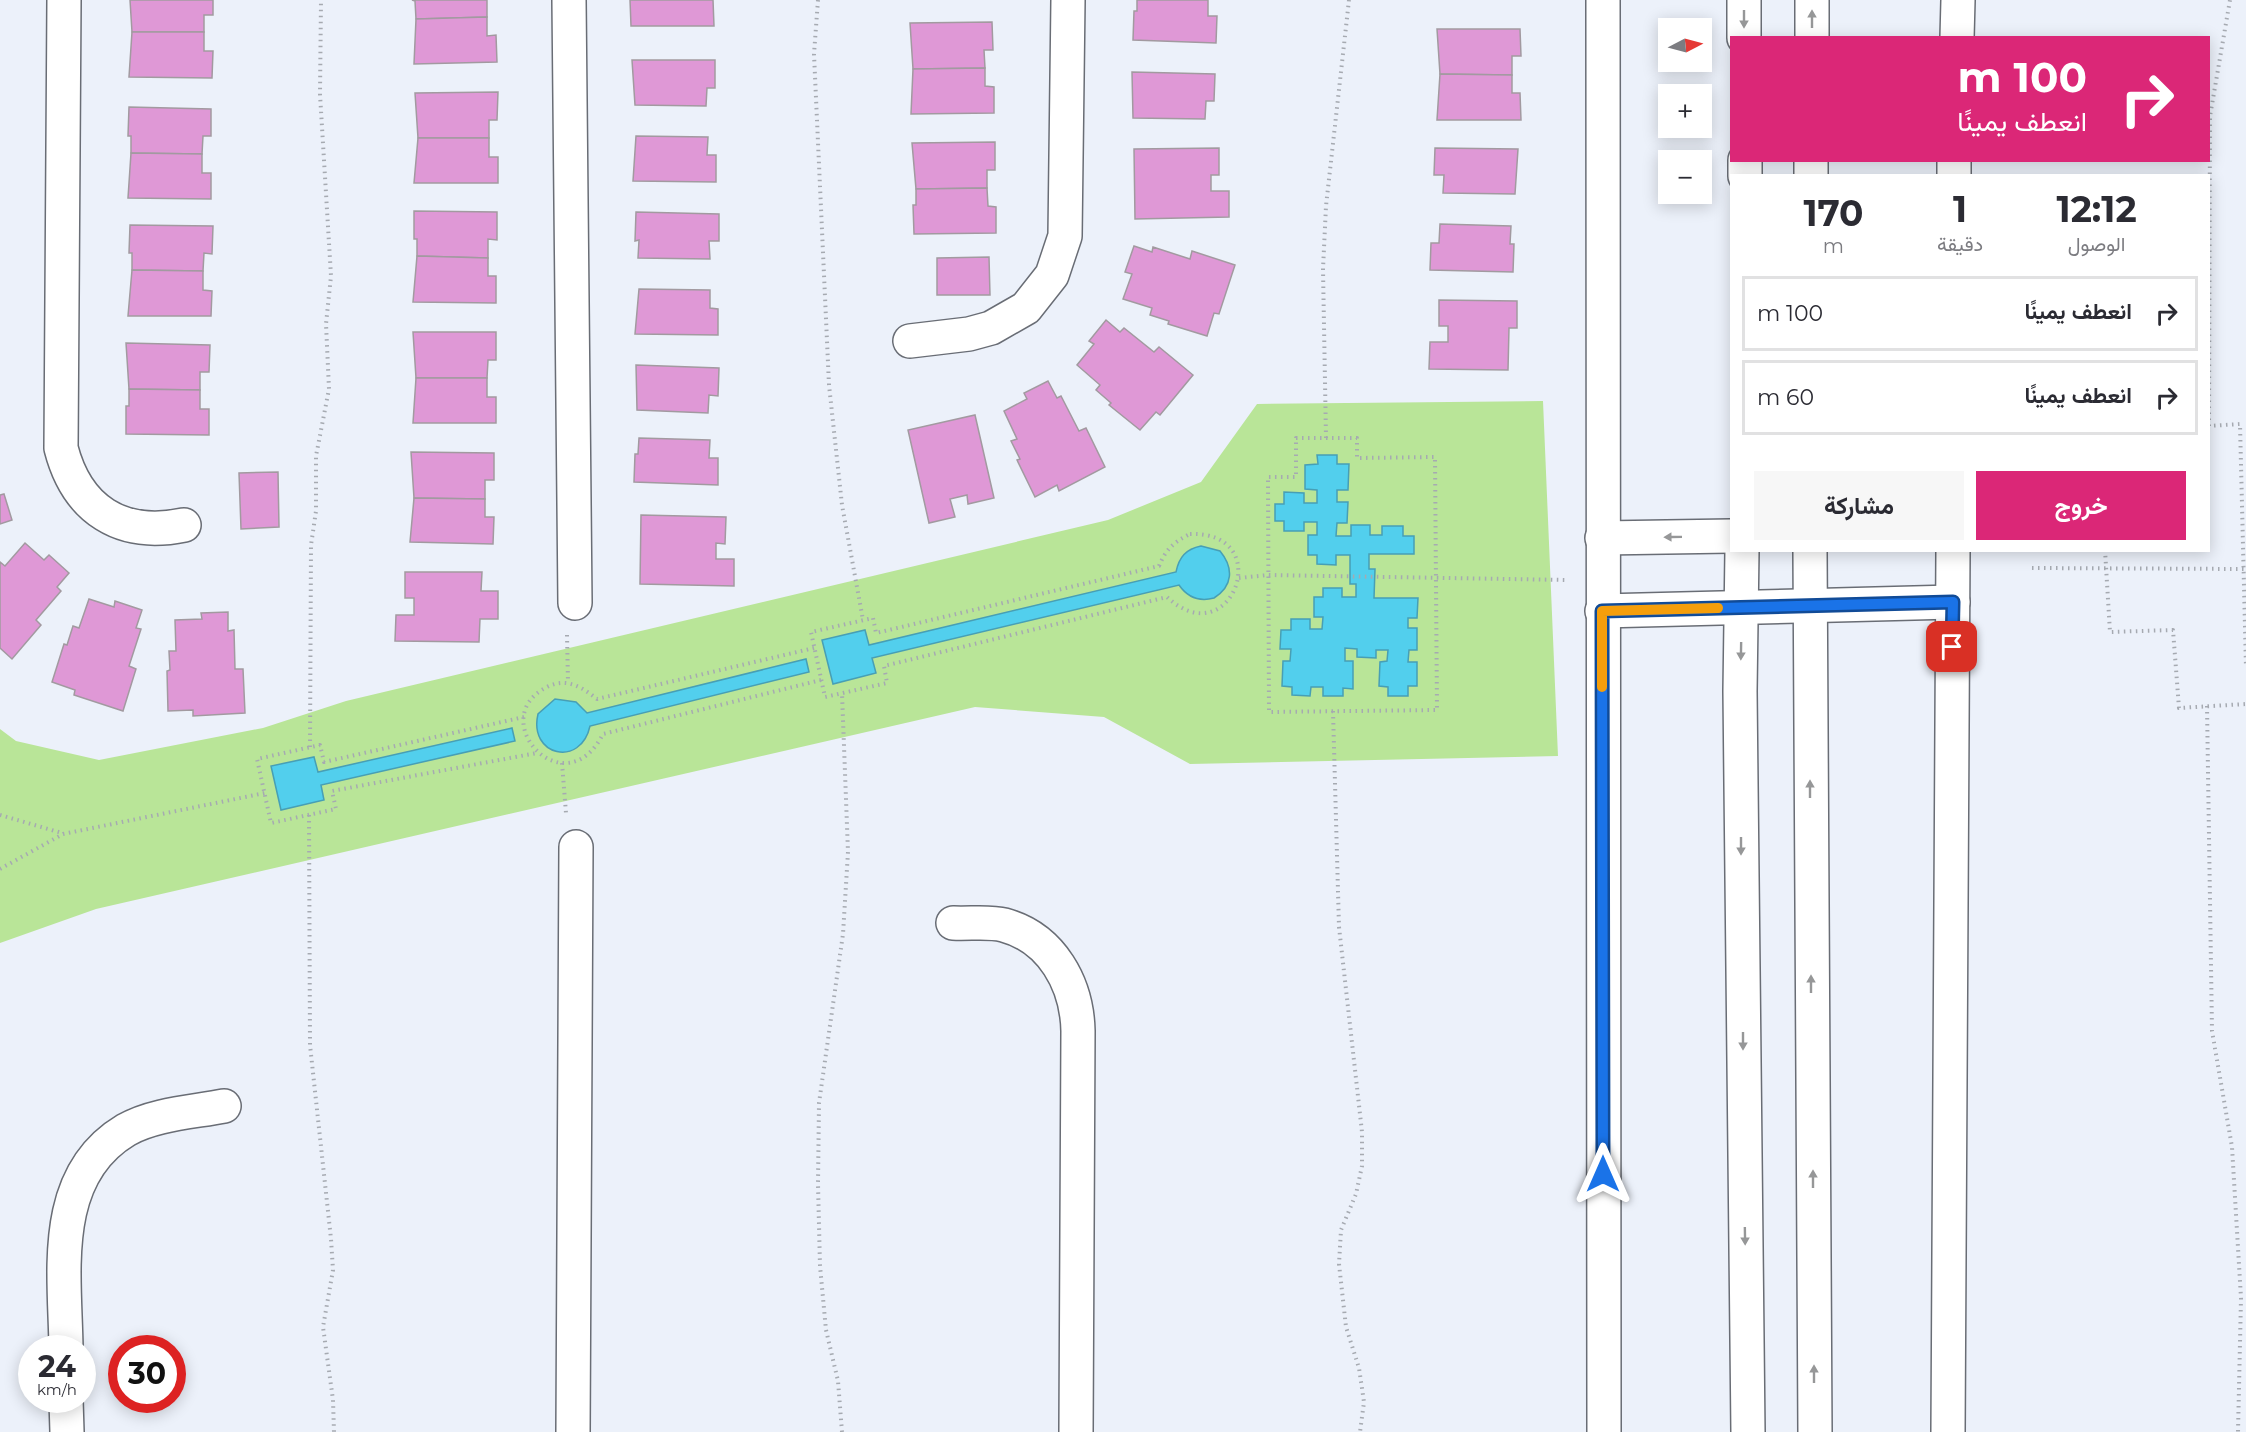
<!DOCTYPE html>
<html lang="ar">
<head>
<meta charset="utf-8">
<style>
	:root { --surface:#fff; --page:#f7f7f7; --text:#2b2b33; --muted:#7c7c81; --line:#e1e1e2; --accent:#db2777 }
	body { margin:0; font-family:Montserrat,Vazirmatn,sans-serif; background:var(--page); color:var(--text); direction:rtl; height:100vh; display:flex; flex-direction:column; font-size:22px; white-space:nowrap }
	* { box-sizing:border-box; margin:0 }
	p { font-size:20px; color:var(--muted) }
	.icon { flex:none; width:33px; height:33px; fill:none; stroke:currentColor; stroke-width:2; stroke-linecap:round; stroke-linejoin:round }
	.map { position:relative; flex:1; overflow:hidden; direction:ltr }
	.details { position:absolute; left:1730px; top:174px; width:480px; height:378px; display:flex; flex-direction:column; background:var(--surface); border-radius:0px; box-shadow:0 3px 15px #0003; direction:rtl }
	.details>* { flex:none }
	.banner { position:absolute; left:1730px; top:36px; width:480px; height:126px; border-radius:0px; box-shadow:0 3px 15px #0003; direction:rtl; background:#db2777; color:#fff; overflow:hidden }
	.needle { width:39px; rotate:84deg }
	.fabs { position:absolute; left:1658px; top:18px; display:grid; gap:12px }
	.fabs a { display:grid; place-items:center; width:54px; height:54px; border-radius:0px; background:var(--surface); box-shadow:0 3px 15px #0003; font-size:30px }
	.speed { position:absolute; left:18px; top:1335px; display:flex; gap:12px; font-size:30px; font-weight:700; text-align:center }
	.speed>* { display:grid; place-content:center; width:78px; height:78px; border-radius:50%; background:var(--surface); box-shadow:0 3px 15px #0003; line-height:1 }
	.speed small { font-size:15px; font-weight:400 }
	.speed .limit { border:9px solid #d22; background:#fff; color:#111 }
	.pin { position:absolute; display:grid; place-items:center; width:51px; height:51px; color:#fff; margin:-26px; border-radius:12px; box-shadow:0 3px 9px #0006 }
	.me { position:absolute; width:66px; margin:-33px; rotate:0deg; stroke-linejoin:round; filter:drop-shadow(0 0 4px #0008) }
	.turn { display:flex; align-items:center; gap:21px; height:126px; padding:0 24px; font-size:27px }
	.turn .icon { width:78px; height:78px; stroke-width:2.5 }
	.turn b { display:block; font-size:42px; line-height:51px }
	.eta { display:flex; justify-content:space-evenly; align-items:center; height:102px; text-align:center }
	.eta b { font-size:36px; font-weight:700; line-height:42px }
	.primary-button { display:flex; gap:12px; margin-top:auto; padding:12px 24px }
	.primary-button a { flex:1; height:69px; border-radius:0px; background:var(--accent); color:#fff; font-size:24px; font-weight:700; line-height:69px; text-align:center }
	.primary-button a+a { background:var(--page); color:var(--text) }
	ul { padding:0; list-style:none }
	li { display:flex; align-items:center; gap:18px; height:75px; margin:0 12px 9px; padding:0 12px; border:3px solid var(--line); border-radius:0px }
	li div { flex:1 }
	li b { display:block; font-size:22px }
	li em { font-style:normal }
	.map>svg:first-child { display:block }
	.green { fill:#b9e598 }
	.water { fill:#52cfed; stroke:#479fb5; stroke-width:1.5 }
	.building { fill:#df98d6; stroke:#a29aa0; stroke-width:1.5 }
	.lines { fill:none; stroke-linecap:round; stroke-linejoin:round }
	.minor-casing { stroke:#696d75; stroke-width:36 }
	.path { stroke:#a6aab1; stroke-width:4; stroke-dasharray:1.5 4.5; stroke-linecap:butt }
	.minor { stroke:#fff; stroke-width:33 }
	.oneway { fill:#969798 }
	.route-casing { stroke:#114b97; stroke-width:15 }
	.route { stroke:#1a73e8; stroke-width:10 }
	.slow { stroke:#f59e0b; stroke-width:10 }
</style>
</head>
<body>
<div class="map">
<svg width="2246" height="1432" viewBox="0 0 2246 1432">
	<rect width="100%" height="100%" fill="#ecf1fa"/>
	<path class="green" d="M1543 401 1558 756 1190 764 1104 717 975 707 96 909 0 943V729L16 741 99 760 263 728 346 701 1108 520 1201 482 1257 404Z"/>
	<g class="water">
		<path d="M1317 455H1337V464H1349L1348 490H1337V502H1348L1347 523H1337L1336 536H1351V525H1370V535H1382V526H1403V536H1414V554H1369V569H1375L1374 598H1418L1417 618H1408V628H1417V650H1409L1408 662H1417V686H1408V696H1388V687L1379 686 1380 662 1387 661 1388 650H1376V658L1357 657V649L1345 648V661H1353V689L1343 688V696H1323V687H1311L1310 696 1292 695V687L1282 686 1283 661H1290L1291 649H1280L1281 630H1291V619H1310V629H1322L1323 617H1314V597H1323V588H1342V597H1356V584H1350V555H1336V565L1317 564V555H1308V535H1317V522H1304V531H1284V521H1275V504H1284V492L1304 493V503H1317V490L1305 489V465L1318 464Z"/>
		<path d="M1201 546 1220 551C1234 568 1233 586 1214 598 1199 602 1188 598 1179 585L872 658 876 673 833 684 822 640 865 630 869 645 1176 572C1179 557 1186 549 1201 546Z"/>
		<path d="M806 659 809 672 590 726C581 768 528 756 538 714L555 699 576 702 587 713Z"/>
		<path d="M512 728 515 741 321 785 324 800 281 810 271 766 314 757 318 772Z"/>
	</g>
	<g class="building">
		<path d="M130 0H213V15H204V32H132Z"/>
		<path d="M412 0H487V17L416 19 415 1Z"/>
		<path d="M630 0H713L714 26H631Z"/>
		<path d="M1137 0H1208V16H1217L1216 43 1133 40 1134 11H1137Z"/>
		<path d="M487 17V36L496 35 497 62 414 64 416 19Z"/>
		<path d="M992 22 993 50H984L985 68 913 69 910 23Z"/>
		<path d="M1437 29H1520L1521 56H1512V75L1440 74Z"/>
		<path d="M132 32H204V51H213L212 78 129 77Z"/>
		<path d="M632 60H715V88H707L706 106 635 105Z"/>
		<path d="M985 68V86L994 87V113L911 114 913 69Z"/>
		<path d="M1132 72 1215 74 1214 101H1206L1205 119 1133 118Z"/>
		<path d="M1440 74 1512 75V93H1520L1521 120H1437Z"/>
		<path d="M498 92 497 120H489V138H418L415 93Z"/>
		<path d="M129 107 211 109V136H203L202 154 131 153V136H128Z"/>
		<path d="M636 136 708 137 707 155H716V182L633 181Z"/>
		<path d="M418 138H489V157H498V183H414Z"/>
		<path d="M995 142V170H987V188L916 189 912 143Z"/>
		<path d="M1219 148V175H1211V191H1229V217L1135 219 1134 149Z"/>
		<path d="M1435 148 1518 149 1515 194 1443 193 1444 175H1434Z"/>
		<path d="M131 153 202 154V173H211V199L128 198Z"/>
		<path d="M987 188 988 206 996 207V233L914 234 913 205H916V189Z"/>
		<path d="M414 211 497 212V240L488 239V258L417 256V239H414Z"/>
		<path d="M636 212 719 214V241H709L710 259 638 258 639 240 635 241Z"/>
		<path d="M1440 224 1511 226 1510 244H1514L1513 272 1430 270 1431 243H1439Z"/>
		<path d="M130 225 213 226 212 254 204 253 203 271 132 270V253H129Z"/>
		<path d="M1134 246 1152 252 1153 247 1190 259 1192 251 1235 265 1219 314 1214 313 1207 336 1168 324 1169 321 1150 315 1152 308 1123 299 1132 274 1125 272Z"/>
		<path d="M417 256 488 258V276H496V303L413 302Z"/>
		<path d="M989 257 990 295H937V258Z"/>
		<path d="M132 270 203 271V290L212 291 211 316H128Z"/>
		<path d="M639 289 710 290V308L718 309V335L635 334Z"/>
		<path d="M1439 300 1517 301V328H1509L1508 370 1429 369 1430 342H1448V326H1439Z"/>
		<path d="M1106 320 1120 332 1124 328 1154 352 1159 347 1193 375 1160 415 1156 412 1140 430 1109 405 1111 403 1096 390 1100 385 1077 365 1094 344 1089 341Z"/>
		<path d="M413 332H496V360H488L487 378H416Z"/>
		<path d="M126 343 210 345 209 372H200V390L129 389Z"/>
		<path d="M636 365 719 368 718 396 709 395 708 413 637 410Z"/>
		<path d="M416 378H487V397H496V423H413Z"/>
		<path d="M1048 381 1057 398 1061 396 1079 431 1086 428 1105 467 1059 491 1057 485 1035 497 1017 460 1020 459 1011 441 1017 439 1004 411 1027 399 1024 393Z"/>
		<path d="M129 389 200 390V409H209V435L126 434V406H129Z"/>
		<path d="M975 415 994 498 968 504 967 495 950 499 955 517 929 523 908 430Z"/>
		<path d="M639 438 710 440 709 458H718V485L634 482 635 454H638Z"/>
		<path d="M411 452 494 453V480H485V499L414 498Z"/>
		<path d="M278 472 279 527 241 529 239 473Z"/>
		<path d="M4 494 12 520 0 524V495Z"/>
		<path d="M414 498 485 499V517H494L493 544 410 542Z"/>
		<path d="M641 515 726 517 725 544 716 543V559H734V586L640 584Z"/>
		<path d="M25 543 44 560 49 555 69 573 57 587 61 591 36 620 41 625 12 659 0 648V562L5 566Z"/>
		<path d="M405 572H482L481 591H498V619H480L479 642 395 641 396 615H414V598H405Z"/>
		<path d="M89 599 114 607 115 601 142 610 136 628 141 629 129 666 136 669 123 711 74 695 75 690 52 682 64 644 67 645 73 626 79 628Z"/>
		<path d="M228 612V631L234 630 235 669H243L245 713 193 716V710L168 711 167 671 170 670 169 651H176L175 620 202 619 201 613Z"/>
	</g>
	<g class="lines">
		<defs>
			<g id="minor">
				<path d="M64 0 61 448C77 510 121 538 184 525"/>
				<path d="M569 0 575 603"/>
				<path d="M1603 0 1604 1432"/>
				<path d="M1744 0V38"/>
				<path d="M1812 38V0"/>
				<path d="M1957 38 1958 0"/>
				<path d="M1745 160V176"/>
				<path d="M1811 176V160"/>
				<path d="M1954 176V160"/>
				<path d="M910 341 969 334 991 328 1026 308 1052 275 1065 236 1068 0"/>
				<path d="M1602 538 1731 536"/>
				<path d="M1742 550 1740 691 1748 1432"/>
				<path d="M1810 550 1815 1432"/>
				<path d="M1602 611 1953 602"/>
				<path d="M953 923C969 924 989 921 1004 925 1052 938 1077 984 1078 1031L1076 1432"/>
				<path d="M66 1348C65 1273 49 1176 126 1130 154 1114 193 1112 224 1106"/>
				<path d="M66 1400 67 1432"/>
				<path d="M573 1432 576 847"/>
				<path d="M1948 1432 1953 550"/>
			</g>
		</defs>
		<use href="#minor" class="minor-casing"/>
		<g class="path">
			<path d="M818 0 814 54 829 385 842 505 863 620"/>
			<path d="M2208 426 2240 424 2246 667"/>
			<path d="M2209 426 2210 116 2230 0"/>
			<path d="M1296 438H1357V458L1435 457 1437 710 1269 712 1268 477H1296Z"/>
			<path d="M1326 438 1323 269 1326 206 1349 0"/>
			<path d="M1190 534C1278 531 1231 657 1167 597L884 666 887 683 825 697 811 632 873 618 876 633 1159 566C1166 549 1174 542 1190 534Z"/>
			<path d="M2105 550 2110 632 2173 630 2179 708 2246 704"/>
			<path d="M2032 568 2244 569"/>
			<path d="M1239 578 1268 575 1568 580"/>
			<path d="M567 635 568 682"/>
			<path d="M814 648 597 699C582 687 566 677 547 687 483 719 565 809 603 734L821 680"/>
			<path d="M2207 706 2212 1031 2232 1147 2241 1298 2238 1432"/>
			<path d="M1333 711 1339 927 1362 1132V1166L1356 1194 1341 1230 1339 1264 1346 1327 1359 1368 1364 1402 1360 1432"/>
			<path d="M524 717 324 762 320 745 257 759 271 823 336 809 332 791 537 753"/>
			<path d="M310 747 311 545 316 511V456L329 389 326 324 331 276 320 94 321 0"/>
			<path d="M562 763 566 813"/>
			<path d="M0 815 62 833"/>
			<path d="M309 815 310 1045 331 1239 333 1270 323 1327 333 1400 334 1432"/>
			<path d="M0 869 63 834 265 793"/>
			<path d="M842 1432 838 1381 826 1330 820 1266 818 1184 819 1103 843 934 848 852 842 693"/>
		</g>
		<use href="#minor" class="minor"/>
	</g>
	<defs><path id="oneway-solid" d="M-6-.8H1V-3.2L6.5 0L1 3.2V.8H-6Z" transform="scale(1.5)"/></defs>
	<g class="oneway">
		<use href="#oneway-solid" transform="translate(1744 19) rotate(90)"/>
		<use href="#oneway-solid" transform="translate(1812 19) rotate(-90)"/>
		<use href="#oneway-solid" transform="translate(1673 537) rotate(179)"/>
		<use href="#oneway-solid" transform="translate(1741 651) rotate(91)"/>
		<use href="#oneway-solid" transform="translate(1810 789) rotate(-90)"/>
		<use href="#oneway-solid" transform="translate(1741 846) rotate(90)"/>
		<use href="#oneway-solid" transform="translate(1811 984) rotate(-90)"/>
		<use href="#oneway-solid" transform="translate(1743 1041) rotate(90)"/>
		<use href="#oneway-solid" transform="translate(1813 1179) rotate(-90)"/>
		<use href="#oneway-solid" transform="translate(1745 1236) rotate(89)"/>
		<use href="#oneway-solid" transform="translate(1814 1374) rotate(-90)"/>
	</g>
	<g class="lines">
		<defs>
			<path id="route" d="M1603 1174 1602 611 1953 602 1952 647"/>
		</defs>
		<use href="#route" class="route-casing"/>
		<use href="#route" class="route"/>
		<path class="slow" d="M1602 687V611L1718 608"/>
	</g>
</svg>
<div class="fabs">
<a><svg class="needle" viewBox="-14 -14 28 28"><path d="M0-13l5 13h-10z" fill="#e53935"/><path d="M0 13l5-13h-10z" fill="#7c7c81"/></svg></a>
<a>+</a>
<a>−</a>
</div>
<div class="speed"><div>24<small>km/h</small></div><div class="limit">30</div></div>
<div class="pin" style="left:1952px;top:647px;background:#d93025"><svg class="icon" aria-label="arrive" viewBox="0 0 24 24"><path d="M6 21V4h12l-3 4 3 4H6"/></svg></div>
<svg class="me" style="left:1603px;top:1174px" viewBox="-20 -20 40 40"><path d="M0-17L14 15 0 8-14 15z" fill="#1a73e8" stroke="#fff" stroke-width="4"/></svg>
<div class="banner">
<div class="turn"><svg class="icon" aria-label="right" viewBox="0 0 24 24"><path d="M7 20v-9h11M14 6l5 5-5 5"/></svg><div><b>100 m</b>انعطف يمينًا</div></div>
</div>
<section class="details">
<div class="eta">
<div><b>12:12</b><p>الوصول</p></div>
<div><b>1</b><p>دقيقة</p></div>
<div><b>170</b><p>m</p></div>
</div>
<ul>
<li><svg class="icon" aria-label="right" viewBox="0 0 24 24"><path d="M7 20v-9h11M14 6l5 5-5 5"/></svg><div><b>انعطف يمينًا</b></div><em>100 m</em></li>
<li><svg class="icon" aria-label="right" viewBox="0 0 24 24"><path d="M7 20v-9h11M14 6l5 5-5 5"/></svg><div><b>انعطف يمينًا</b></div><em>60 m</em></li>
</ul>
<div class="primary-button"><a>خروج</a><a>مشاركة</a></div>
</section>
</div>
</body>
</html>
